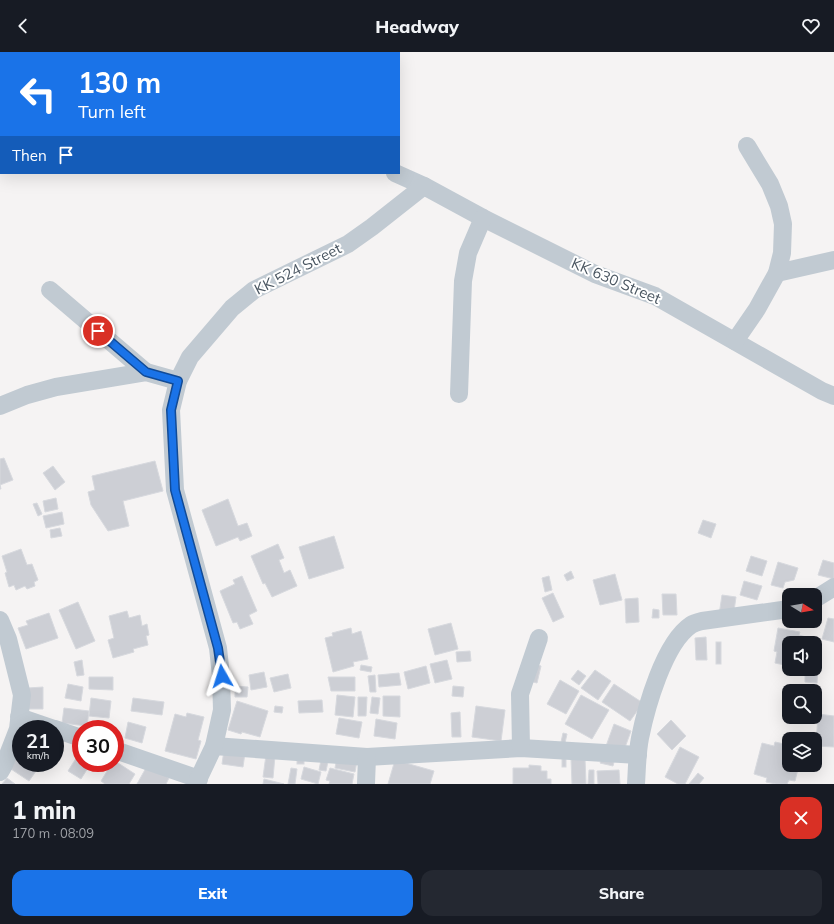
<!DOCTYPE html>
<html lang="en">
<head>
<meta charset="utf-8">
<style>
	:root { --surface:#171b24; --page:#242831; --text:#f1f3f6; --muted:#9ea1a6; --accent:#1a73e8 }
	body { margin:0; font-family:Mulish,sans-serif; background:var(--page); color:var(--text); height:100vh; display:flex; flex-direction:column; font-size:15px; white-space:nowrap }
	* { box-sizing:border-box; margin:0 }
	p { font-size:13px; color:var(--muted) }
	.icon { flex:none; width:22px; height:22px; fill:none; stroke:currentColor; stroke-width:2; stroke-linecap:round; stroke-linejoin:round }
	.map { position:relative; height:732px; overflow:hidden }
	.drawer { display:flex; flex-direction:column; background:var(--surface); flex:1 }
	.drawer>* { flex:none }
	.banner { position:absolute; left:0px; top:0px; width:400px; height:122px; box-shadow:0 4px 16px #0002; background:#1a73e8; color:#fff; overflow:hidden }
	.needle { width:26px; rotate:101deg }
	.controls { position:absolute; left:782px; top:536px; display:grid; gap:8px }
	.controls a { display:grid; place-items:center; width:40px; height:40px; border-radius:8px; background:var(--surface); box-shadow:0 4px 16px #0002; font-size:20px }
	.speed { position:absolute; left:12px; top:668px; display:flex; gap:8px; font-size:20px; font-weight:700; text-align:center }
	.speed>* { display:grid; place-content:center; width:52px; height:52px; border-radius:50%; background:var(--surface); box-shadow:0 4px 16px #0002; line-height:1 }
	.speed small { font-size:10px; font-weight:400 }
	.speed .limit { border:6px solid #d22; background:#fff; color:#111 }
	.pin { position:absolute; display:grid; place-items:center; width:34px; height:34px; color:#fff; margin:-17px; border:2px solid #fff; border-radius:50%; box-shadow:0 1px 4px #0007 }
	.me { position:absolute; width:44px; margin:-22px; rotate:354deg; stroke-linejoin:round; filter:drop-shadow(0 0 3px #0008) }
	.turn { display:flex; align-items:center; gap:14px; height:84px; padding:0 12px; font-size:18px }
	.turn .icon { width:52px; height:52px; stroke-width:2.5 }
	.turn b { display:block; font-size:28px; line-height:34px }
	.then { display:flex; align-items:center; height:38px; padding:0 12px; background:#0003; gap:8px; font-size:15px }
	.round { display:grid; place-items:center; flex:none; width:42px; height:42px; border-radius:12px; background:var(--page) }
	.head { display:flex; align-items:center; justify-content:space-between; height:68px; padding:0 12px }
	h1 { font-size:24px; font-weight:800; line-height:30px }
	.cta { display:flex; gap:8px; margin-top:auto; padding:8px 12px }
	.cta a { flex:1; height:46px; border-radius:12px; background:var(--accent); color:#fff; font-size:16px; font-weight:800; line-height:46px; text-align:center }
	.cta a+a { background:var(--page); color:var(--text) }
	header { display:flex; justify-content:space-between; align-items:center; height:52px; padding:0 12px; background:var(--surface); font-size:18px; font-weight:800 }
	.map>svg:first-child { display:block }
	.building { fill:#cdcfd5; stroke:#d7d9de }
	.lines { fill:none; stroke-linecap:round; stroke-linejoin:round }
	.path { stroke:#7ad0a6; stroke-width:2.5; stroke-dasharray:3 2; stroke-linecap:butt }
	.street { stroke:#c1cad2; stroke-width:18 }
	.route-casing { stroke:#114b97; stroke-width:10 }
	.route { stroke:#1a73e8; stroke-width:7 }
	.labels { text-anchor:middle; stroke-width:4; stroke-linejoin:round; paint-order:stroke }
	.street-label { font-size:15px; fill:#4a5661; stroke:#fff }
</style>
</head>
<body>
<header><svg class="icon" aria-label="back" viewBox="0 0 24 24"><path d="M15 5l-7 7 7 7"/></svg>Headway<svg class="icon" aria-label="heart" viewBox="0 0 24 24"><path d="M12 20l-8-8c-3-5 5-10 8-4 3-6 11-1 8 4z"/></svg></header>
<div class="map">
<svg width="834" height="732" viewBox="0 0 834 732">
	<rect width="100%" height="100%" fill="#f5f3f3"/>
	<g class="building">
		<path d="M4 406 13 428 0 433 1 437H0V407Z"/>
		<path d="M155 409 163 439 123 449 129 474 108 479 91 453 88 440 95 438 92 424Z"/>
		<path d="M53 414 65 430 55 438 43 421Z"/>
		<path d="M56 446 58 457 45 460 43 449Z"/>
		<path d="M228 447 238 474 247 471 252 484 240 489 238 485 216 494 202 458Z"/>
		<path d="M37 451 42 462 38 464 33 452Z"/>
		<path d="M62 460 64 472 46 476 43 464Z"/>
		<path d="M703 468 716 472 711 486 698 481Z"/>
		<path d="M60 476 62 484 51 486 50 478Z"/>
		<path d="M334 484 344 516 309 527 299 495Z"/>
		<path d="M278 492 284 506 279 508 284 521 290 518 297 534 272 545 265 531 263 532 251 504Z"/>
		<path d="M21 497 27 513 32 512 38 528 34 530 35 534 27 537 25 534 16 538 14 533 9 535 5 521 7 520 2 504Z"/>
		<path d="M751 504 767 509 762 524 746 519Z"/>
		<path d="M823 508 834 511V527L818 523Z"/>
		<path d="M778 510 798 516 794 528 785 530 783 536 771 533Z"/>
		<path d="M571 519 574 526 567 529 564 523Z"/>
		<path d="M615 522 622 548 600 553 593 528Z"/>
		<path d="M242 524 257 559 249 563 253 572 240 577 237 570 233 571 220 539 235 532 233 528Z"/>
		<path d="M549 524 552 538 545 540 542 526Z"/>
		<path d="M744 529 762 534 757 548 740 543Z"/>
		<path d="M553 541 564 565 553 570 542 546Z"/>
		<path d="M662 542H676L677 563H663Z"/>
		<path d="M722 543 736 545 734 559 719 563Z"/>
		<path d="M638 546 639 570 626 571 625 547Z"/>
		<path d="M78 550 95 589 76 597 59 558Z"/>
		<path d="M653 557 659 558V566H652Z"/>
		<path d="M127 559 129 566 140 563 142 574 147 572 149 583 146 584 148 593 133 597 134 600 113 606 108 588 114 586 109 564Z"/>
		<path d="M49 561 58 586 26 597 18 576 28 573 26 569Z"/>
		<path d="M828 566 834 567V590L822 587Z"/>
		<path d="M451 571 458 597 435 603 428 577Z"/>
		<path d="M351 576 352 582 361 579 368 607 353 610 354 614 333 620 325 586 333 584 332 581Z"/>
		<path d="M778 576 800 580 799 583 806 585 805 591H789V614L775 611 777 600 774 599Z"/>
		<path d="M706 585 707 608H696L695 586Z"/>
		<rect x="716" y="590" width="5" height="22"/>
		<path d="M470 599 471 609 457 610 456 600Z"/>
		<path d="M82 608 84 623 77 624 74 610Z"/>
		<path d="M447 608 452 627 435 631 430 612Z"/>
		<path d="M533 612 541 614 537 631 529 629Z"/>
		<path d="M361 613 372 615 371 620 360 618Z"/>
		<path d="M426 614 430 631 408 637 404 620Z"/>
		<path d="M815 614H818L817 631 805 630V617H815Z"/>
		<path d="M578 618 586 624 579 633 571 627Z"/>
		<path d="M595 618 611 629 598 648 581 636Z"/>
		<path d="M264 620 267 635 251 638 249 623Z"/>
		<path d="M399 621 401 633 379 635 378 623Z"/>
		<path d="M288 622 291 636 274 640 270 626Z"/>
		<path d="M375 623 376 640H370L368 624Z"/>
		<path d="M89 625H113V638L89 637Z"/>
		<path d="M328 625H355V639H331Z"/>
		<path d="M560 628 579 639 566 662 547 652Z"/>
		<path d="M68 632 83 635 81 649 65 646Z"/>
		<path d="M614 632 643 651 630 669 602 650Z"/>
		<path d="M235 634 248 635 247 645H235Z"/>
		<path d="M453 634 464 635 463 645 452 644Z"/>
		<path d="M43 635V657H28V636Z"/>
		<path d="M337 643 355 645 353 665 335 663Z"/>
		<path d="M581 643 609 658 592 687 565 672Z"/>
		<path d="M383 644H400V665L383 664Z"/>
		<path d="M358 645H367L366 664H358Z"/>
		<path d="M372 645 380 646 378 662 370 661Z"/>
		<path d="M91 646 111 649 109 666 89 664Z"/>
		<path d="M133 646 164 650 162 663 131 659Z"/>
		<path d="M322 648 323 660 299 661 298 649Z"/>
		<path d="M237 649 268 659 260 685 242 680 241 682 228 678Z"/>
		<path d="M275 654 283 655 282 661 274 660Z"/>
		<path d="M476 654 505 658 501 689 472 685Z"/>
		<path d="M64 656 89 659 87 674 62 671Z"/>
		<path d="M460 660 461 685H452L451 661Z"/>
		<path d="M187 661 204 665 198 688 201 689 196 707 165 699 175 662 186 665Z"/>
		<path d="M818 662 834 664V695L816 694Z"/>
		<path d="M339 666 362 670 359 686 336 682Z"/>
		<path d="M376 667 397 671 395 687 374 684Z"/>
		<path d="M671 668 686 684 672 698 657 682Z"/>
		<path d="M128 670 146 675 142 691 125 686Z"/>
		<path d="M614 672 631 679 623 701 606 694Z"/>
		<path d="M563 681 567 682 565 691 561 690Z"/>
		<path d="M775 690 789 693V713H799L795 729 789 728 787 732H776L766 730 767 726 754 722 762 691 774 694Z"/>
		<path d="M680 695 699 705 685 732H678L665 725Z"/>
		<path d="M20 698 21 699V711L41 712 29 729 8 715Z"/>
		<path d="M224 698 245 701 243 715 222 712Z"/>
		<path d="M80 700 81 701V711H91L81 727 68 719Z"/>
		<rect x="297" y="701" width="7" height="11"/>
		<path d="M266 703 275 704 273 726 263 725Z"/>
		<path d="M322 703 329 705 326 719 319 718Z"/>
		<rect x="562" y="704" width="4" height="11"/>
		<path d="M337 705 357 709 355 720 335 716Z"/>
		<path d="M585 706 586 732H572L571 707Z"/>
		<path d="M602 707 614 710 613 714 600 711Z"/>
		<path d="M395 708 434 719 430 732H388Z"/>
		<path d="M115 709 135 722 129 732H105L101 729 112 711H115Z"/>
		<path d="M529 713 541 714V719H547V727H551V732H513V716H529Z"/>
		<path d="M147 714 169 726 166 732H137Z"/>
		<path d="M304 715 321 720 318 732 301 727Z"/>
		<path d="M291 716 297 717 295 732H288Z"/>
		<path d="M330 716 354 722 352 732H329L330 729 326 728Z"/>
		<path d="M589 718H594V732H588Z"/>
		<path d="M619 718 620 732H598L597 719Z"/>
		<path d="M698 721 704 726 699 732H689Z"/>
		<path d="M7 726 15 732H2Z"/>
		<path d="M264 727 284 732H263Z"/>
	</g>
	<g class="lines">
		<path class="path" d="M206 0V1"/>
		<g class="street">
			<path d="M0 93 1 92"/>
			<path d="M395 121 424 134 483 166 595 222 655 244 822 339 834 344"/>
			<path d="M777 221 834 208"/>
			<path d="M50 238 146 320"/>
			<path d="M735 289 757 257 777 221 782 201 783 172 779 154 770 132 747 94"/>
			<path d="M459 342 463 229 468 201 483 166"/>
			<path d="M0 354 27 343 56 335 146 320 178 329"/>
			<path d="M815 547 834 535"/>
			<path d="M0 568 8 587 22 643 18 677 4 713 0 720"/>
			<path d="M19 665 54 677"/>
			<path d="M55 677 81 686"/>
			<path d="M214 694 367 705 521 696 638 703"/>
			<path d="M521 696 520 642 539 586"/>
			<path d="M115 698 199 727"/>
			<path d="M196 732 214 694 222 658 221 624 218 596 175 438 171 358 178 329 190 305 232 256 254 238 348 192 372 175 424 134"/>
			<path d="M366 732 367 705"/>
			<path d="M636 732C637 717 637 701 640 686 646 656 664 591 691 573 694 571 698 570 702 569L789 557"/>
		</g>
	</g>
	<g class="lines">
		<defs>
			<path id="route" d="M98 279 146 320 178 329 171 358 175 438 218 596 222 624"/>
		</defs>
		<use href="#route" class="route-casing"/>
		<use href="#route" class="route"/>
	</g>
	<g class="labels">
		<g class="street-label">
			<text transform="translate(298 217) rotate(-27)" y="5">KK 524 Street</text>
			<text transform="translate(616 229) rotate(23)" y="5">KK 630 Street</text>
		</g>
	</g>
</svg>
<div class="controls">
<a><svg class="needle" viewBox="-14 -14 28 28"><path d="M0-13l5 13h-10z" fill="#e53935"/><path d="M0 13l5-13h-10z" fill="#9ea1a6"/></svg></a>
<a><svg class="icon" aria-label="sound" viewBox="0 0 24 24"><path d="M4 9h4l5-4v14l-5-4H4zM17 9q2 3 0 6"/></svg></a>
<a><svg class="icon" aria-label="search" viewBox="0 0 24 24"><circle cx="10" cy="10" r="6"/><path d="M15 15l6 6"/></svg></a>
<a><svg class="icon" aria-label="layers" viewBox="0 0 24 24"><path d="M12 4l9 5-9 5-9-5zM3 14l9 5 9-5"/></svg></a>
</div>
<div class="speed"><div>21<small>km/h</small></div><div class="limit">30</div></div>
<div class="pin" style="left:98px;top:279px;background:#d93025"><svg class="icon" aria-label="arrive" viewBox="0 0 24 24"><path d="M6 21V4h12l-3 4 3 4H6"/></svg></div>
<svg class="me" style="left:222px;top:624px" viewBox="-20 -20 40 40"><path d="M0-17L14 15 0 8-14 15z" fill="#1a73e8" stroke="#fff" stroke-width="4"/></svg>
<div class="banner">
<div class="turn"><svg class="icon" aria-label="left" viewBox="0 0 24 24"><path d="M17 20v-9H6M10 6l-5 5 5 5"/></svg><div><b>130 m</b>Turn left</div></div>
<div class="then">Then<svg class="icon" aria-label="arrive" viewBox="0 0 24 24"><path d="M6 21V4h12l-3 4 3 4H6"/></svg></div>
</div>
</div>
<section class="drawer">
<div class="head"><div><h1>1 min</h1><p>170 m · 08:09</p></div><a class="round" style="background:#d93025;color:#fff"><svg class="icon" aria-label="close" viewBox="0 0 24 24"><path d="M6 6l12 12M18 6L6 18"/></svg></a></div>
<div class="cta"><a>Exit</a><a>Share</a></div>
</section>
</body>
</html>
